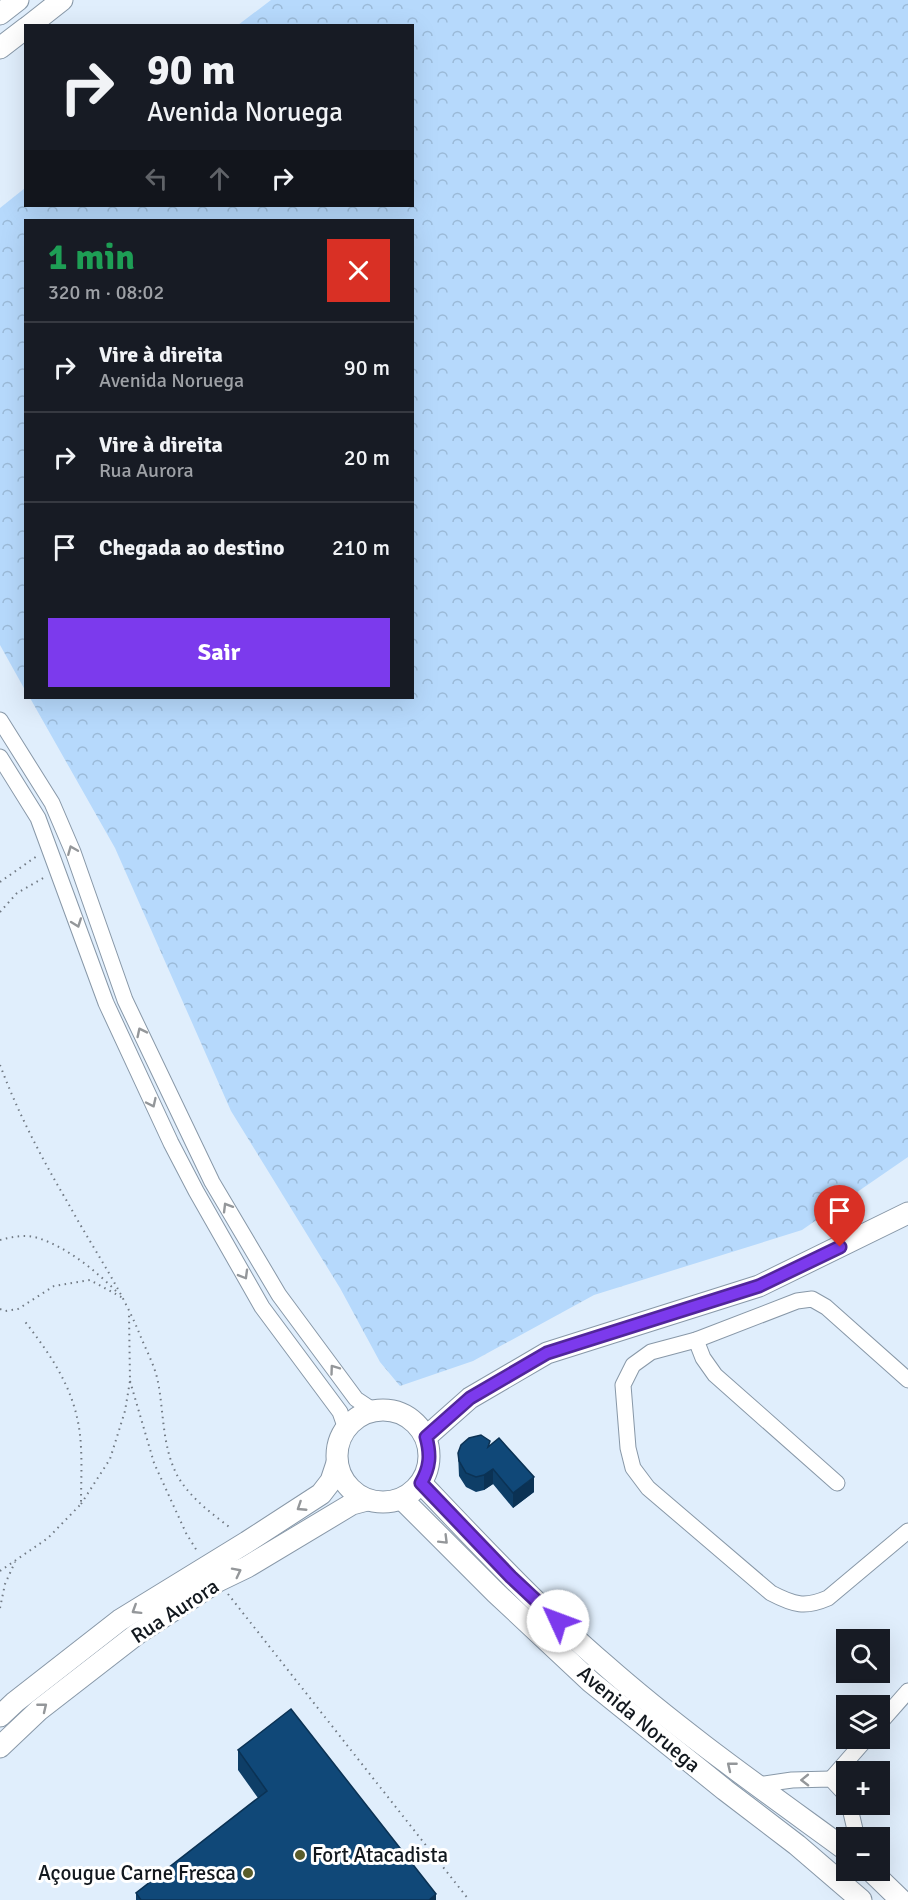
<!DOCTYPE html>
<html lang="pt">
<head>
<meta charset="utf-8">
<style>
	:root { --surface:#171b24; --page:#242831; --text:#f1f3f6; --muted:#9ea1a6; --line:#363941; --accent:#7c3aed }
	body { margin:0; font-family:Signika,sans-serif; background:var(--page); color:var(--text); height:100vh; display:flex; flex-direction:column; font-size:22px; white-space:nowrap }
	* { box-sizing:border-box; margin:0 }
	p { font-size:20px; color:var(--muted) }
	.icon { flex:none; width:33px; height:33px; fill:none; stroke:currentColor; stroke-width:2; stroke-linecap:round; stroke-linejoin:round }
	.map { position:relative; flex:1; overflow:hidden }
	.side { position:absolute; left:24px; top:219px; width:390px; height:480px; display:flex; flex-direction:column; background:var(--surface); border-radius:0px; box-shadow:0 6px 24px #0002 }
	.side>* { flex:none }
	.top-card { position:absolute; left:24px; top:24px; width:390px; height:183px; border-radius:0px; box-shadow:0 6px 24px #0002; background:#171b24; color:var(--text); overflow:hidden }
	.fabs { position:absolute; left:836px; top:1629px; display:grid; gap:12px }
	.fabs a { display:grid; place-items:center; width:54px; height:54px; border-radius:0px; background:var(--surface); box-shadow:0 6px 24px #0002; font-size:30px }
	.pin { position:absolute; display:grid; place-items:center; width:51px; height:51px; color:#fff; margin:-62px -26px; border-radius:50% 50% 50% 0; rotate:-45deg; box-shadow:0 0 6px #0007 }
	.pin .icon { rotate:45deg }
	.me { position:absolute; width:66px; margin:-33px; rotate:313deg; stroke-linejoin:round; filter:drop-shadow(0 0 4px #0008) }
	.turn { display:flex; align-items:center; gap:21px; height:126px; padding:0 24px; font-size:27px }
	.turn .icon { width:78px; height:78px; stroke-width:2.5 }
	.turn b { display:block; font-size:42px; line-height:51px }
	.lanes { display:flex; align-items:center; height:57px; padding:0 24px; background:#0003; justify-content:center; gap:30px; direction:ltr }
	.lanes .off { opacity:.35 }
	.round { display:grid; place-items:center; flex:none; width:63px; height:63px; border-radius:0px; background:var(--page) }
	.head { display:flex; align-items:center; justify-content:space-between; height:102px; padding:0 24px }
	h1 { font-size:36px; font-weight:800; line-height:45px; color:#1e9e55 }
	.button { display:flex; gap:12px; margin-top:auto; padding:12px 24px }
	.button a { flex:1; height:69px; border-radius:0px; background:var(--accent); color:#fff; font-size:24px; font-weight:800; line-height:69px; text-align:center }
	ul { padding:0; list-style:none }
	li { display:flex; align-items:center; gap:18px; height:90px; padding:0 24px; border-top:2px solid var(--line) }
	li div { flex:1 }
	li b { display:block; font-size:22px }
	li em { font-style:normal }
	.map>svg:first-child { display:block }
	.forest { fill:url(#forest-crowns) }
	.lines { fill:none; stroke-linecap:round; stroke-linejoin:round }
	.street-casing { stroke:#8898a8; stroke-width:17 }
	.secondary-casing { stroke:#8898a8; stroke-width:23 }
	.path { stroke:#717a84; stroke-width:2; stroke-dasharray:1.5 4.5; stroke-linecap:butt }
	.street { stroke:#fff; stroke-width:15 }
	.secondary { stroke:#fff; stroke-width:21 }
	.wall { fill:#0e3e67 }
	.shaded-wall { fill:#0b3254 }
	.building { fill:#104878; stroke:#0b3254; stroke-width:1.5 }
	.oneway { stroke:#94979a }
	.route-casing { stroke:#51269a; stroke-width:15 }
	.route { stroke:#7c3aed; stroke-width:10 }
	.poi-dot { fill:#595c2a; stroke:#fff; stroke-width:2 }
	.labels { text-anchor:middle; stroke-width:6; stroke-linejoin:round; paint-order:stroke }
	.street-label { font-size:21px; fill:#12181e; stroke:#fff }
	.poi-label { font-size:21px; fill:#12181e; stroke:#fff; text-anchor:start }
</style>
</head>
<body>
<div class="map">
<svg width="908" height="1900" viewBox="0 0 908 1900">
	<defs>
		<pattern id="forest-crowns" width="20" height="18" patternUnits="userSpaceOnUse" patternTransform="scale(1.5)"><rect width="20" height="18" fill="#b6d9fc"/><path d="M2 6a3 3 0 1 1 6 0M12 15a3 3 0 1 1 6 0" fill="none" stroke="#9bbad8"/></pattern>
	</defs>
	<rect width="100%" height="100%" fill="#e0eefc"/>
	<path class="forest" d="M271 0H908V1157L802 1230 594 1295 473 1361 400 1386 380 1362 340 1288 231 1111 115 848 30 698H412V220H26L25 690 0 645V208L25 188 26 206H412V26L238 25Z"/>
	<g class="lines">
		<defs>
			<g id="street">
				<path d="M0 720 52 803 73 852 125 1000 212 1182 279 1295 356 1399 374 1411"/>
				<path d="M0 757 38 818 106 1003 171 1143 196 1191 262 1307 340 1412 346 1429"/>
				<path d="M696 1340 703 1358 715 1375 837 1483"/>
				<path d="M908 1380 826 1307 812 1299 797 1301 696 1340 651 1352 633 1365 623 1385 628 1448 633 1468 648 1488 771 1593C794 1605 805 1608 828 1598L908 1531"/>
				<path d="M879 1724 908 1691"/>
				<path d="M831 1779 867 1738"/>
				<path d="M757 1785 792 1780 831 1779 846 1795"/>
				<path d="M849 1804 857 1838"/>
			</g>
			<g id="secondary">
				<path d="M0 14 18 0"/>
				<path d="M29 26 62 0"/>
				<path d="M0 48 26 28"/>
				<circle cx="383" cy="1456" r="46"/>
				<path d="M426 1437 470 1398 547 1353 759 1286 908 1213"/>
				<path d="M421 1483C481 1546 540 1609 605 1665 681 1732 764 1790 846 1850"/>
				<path d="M402 1499 496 1593 591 1682 725 1790 797 1845 861 1900"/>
				<path d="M0 1716 15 1702 120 1620 247 1542 321 1494 331 1481 337 1463"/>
				<path d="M0 1747 39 1710 137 1634 218 1581 247 1567 352 1504 367 1500"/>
				<path d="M870 1870 901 1900"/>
			</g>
		</defs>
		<use href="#street" class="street-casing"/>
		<use href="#secondary" class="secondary-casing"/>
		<g class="path">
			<path d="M0 882 37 856"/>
			<path d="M0 912 17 893 45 877"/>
			<path d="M0 1065C18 1113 42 1159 68 1203 92 1247 121 1288 140 1335 146 1350 155 1366 158 1382 164 1413 162 1446 177 1475 189 1497 212 1514 232 1529"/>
			<path d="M0 1240C12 1237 25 1234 38 1238 69 1248 97 1272 119 1294"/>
			<path d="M0 1309 5 1311 18 1309 54 1286 90 1280 123 1298"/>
			<path d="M130 1381 154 1463 186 1533 197 1551"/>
			<path d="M81 1504 110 1459 125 1411 130 1381 129 1314"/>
			<path d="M0 1571 48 1538 81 1504C81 1485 82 1466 81 1448 79 1395 54 1359 23 1319"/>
			<path d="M228 1594 469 1900"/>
			<path d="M0 1608 5 1584 15 1562"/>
		</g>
		<use href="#street" class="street"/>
		<use href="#secondary" class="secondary"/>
	</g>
	<g class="wall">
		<path d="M490 1445 534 1492 513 1508 493 1484 484 1490 476 1492 466 1487 459 1476 458 1453Z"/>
		<path d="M238 1750 436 1900H136V1893L258 1798 238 1770Z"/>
	</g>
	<g class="shaded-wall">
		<path d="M493 1469V1484L484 1490V1475Z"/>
		<path d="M534 1477V1492L513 1508V1493Z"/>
		<path d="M436 1894V1900H429Z"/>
	</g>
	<g class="building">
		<path d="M481 1435 490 1441 488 1447 499 1438 534 1477 513 1493 493 1469 484 1475 476 1477 466 1473 459 1461 458 1453 461 1445 469 1438Z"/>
		<path d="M291 1709 436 1894 429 1900H141L136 1893 267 1791 238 1750Z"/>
	</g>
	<defs><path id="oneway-chevron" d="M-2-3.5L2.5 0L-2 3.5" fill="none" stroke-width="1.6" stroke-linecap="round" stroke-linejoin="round" transform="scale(1.5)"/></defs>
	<g class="oneway">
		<use href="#oneway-chevron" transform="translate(72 850) rotate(-112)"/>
		<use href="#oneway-chevron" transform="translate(77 923) rotate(70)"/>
		<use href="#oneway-chevron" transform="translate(141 1032) rotate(-116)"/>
		<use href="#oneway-chevron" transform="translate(152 1103) rotate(65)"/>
		<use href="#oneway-chevron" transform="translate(227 1207) rotate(-121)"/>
		<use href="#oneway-chevron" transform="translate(244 1275) rotate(60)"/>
		<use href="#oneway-chevron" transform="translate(334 1369) rotate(-126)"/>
		<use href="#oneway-chevron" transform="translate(301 1507) rotate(147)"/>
		<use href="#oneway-chevron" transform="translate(444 1540) rotate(45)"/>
		<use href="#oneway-chevron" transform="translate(237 1572) rotate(-27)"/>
		<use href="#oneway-chevron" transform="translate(136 1610) rotate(148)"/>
		<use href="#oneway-chevron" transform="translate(43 1707) rotate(-39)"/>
		<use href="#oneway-chevron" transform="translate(731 1766) rotate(-141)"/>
		<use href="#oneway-chevron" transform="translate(805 1780) rotate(179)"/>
	</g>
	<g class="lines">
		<defs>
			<path id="route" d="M558 1621 511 1577 421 1483C430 1467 431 1455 426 1437L470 1398 547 1353 759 1286 840 1247"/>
		</defs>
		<use href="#route" class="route-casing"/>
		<use href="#route" class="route"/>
	</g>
	<g class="poi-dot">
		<circle cx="300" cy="1855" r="6"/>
		<circle cx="248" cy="1873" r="6"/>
	</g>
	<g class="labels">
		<g class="street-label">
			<text transform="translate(175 1611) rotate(-33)" y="7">Rua Aurora</text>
			<text transform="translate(639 1719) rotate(40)" y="7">Avenida Noruega</text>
		</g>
		<g class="poi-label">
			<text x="312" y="1862">Fort Atacadista</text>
			<text x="236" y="1880" text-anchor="end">Açougue Carne Fresca</text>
		</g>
	</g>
</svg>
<div class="fabs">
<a><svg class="icon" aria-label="search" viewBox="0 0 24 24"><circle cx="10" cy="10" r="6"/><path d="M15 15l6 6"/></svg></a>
<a><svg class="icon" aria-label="layers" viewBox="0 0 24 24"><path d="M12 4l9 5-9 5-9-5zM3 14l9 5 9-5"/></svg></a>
<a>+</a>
<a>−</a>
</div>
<div class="pin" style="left:840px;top:1247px;background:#d93025"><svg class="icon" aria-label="arrive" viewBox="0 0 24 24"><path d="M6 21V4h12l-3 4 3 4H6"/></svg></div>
<svg class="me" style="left:558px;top:1621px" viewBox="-20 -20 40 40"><circle r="19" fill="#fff"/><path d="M0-13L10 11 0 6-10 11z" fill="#7c3aed"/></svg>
<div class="top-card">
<div class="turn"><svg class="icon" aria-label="right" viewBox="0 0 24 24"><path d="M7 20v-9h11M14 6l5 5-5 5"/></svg><div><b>90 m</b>Avenida Noruega</div></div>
<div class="lanes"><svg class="icon off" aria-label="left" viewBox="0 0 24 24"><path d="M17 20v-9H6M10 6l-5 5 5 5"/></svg><svg class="icon off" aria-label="ahead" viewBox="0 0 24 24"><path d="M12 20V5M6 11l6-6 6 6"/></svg><svg class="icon" aria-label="right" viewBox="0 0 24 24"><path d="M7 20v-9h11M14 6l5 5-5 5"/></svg></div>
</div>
<section class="side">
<div class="head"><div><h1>1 min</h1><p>320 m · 08:02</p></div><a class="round" style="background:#d93025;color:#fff"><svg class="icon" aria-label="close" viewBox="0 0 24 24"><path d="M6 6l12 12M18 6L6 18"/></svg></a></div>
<ul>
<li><svg class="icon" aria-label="right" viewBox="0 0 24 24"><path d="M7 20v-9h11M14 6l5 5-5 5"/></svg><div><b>Vire à direita</b><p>Avenida Noruega</p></div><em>90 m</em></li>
<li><svg class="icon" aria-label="right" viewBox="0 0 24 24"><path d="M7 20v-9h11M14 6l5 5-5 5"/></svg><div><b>Vire à direita</b><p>Rua Aurora</p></div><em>20 m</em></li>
<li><svg class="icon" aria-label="arrive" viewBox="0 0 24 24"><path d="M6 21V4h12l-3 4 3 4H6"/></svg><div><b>Chegada ao destino</b></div><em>210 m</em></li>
</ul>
<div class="button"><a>Sair</a></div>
</section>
</div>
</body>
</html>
